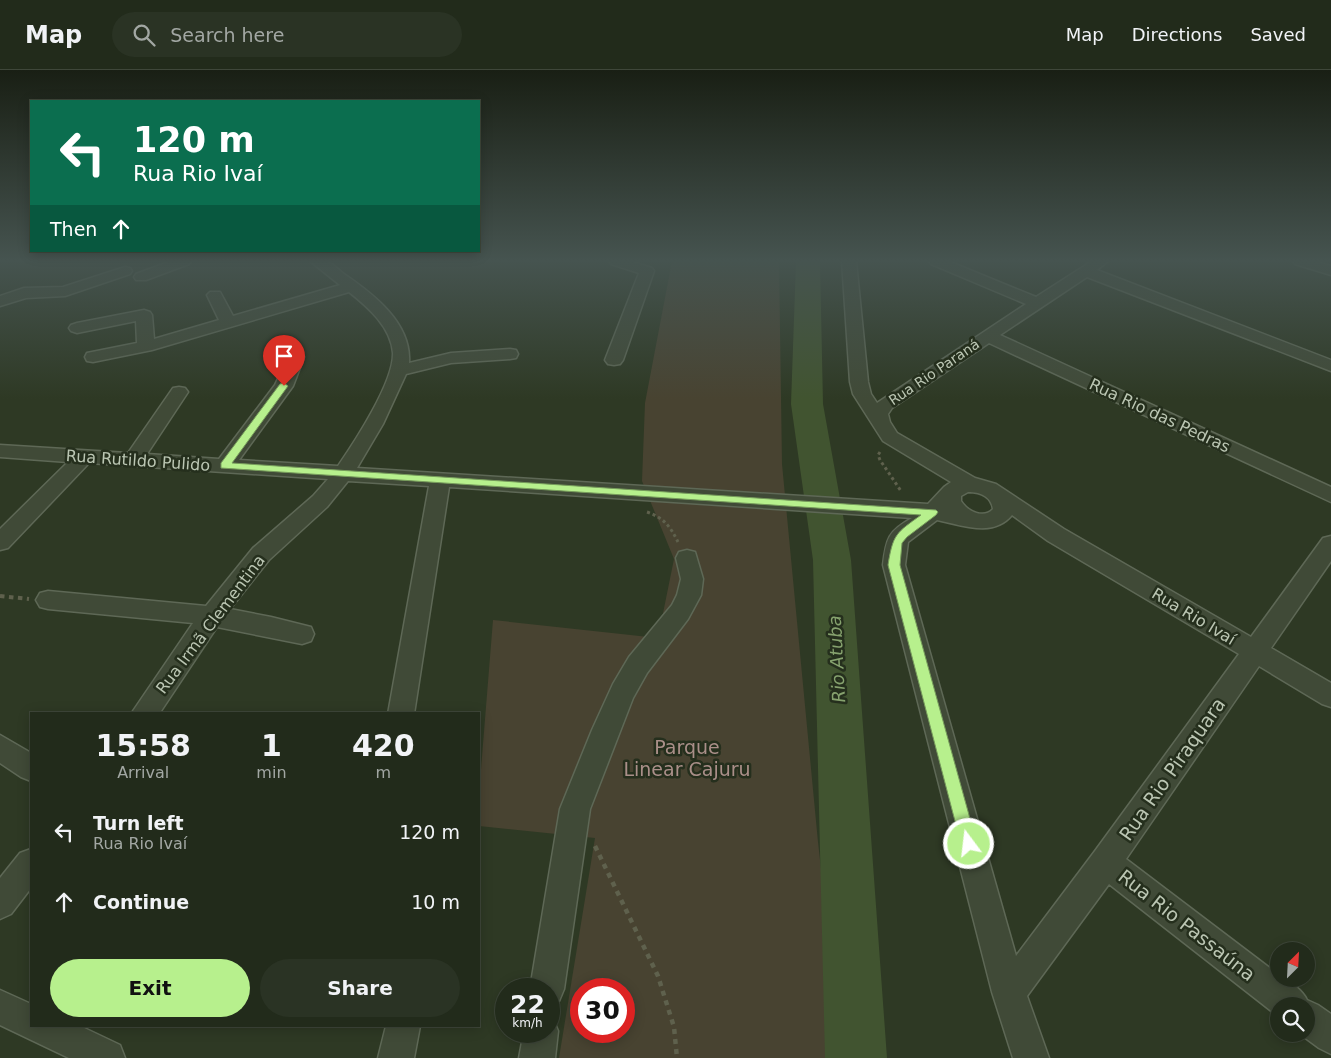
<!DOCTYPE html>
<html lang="en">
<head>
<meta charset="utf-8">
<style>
	:root { --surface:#222b1b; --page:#2a3324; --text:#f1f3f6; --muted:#a2a7a3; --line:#3f473a; --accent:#b7f08d }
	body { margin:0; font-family:"DejaVu Sans",sans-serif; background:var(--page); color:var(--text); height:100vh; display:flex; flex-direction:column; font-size:19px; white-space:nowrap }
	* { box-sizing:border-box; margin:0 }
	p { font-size:16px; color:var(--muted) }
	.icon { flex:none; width:28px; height:28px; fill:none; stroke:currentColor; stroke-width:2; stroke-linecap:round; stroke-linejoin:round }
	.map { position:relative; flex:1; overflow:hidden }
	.panel { position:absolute; left:30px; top:642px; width:450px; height:315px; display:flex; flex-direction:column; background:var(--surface); border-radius:0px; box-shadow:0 2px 12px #0003,0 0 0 1px var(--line) }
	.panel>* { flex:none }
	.top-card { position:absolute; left:30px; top:30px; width:450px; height:152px; border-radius:0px; box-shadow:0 2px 12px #0003,0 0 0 1px var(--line); background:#0b6e4f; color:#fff; overflow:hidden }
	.needle { width:32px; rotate:24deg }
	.controls { position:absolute; left:1270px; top:872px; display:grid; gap:10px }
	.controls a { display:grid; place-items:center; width:45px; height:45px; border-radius:50%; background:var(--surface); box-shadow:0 2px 12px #0003,0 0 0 1px var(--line); font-size:25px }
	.speed { position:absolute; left:495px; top:908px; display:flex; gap:10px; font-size:25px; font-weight:700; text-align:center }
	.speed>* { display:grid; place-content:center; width:65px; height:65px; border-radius:50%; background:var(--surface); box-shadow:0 2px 12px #0003,0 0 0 1px var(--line); line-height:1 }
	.speed small { font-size:12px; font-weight:400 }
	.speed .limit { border:8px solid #d22; background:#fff; color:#111 }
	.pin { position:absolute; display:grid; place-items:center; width:42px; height:42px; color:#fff; margin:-51px -21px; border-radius:50% 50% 50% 0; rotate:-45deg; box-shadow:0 0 5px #0007 }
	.pin .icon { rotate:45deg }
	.me { position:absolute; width:55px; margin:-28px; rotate:345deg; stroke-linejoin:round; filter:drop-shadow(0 0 4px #0008) }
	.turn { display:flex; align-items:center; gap:18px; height:105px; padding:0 20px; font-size:22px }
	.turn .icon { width:65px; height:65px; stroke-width:2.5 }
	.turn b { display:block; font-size:35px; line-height:42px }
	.then { display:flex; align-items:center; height:48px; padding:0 20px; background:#0003; gap:10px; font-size:19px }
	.eta { display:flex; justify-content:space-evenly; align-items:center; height:85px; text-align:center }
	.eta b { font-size:30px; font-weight:700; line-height:35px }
	.primary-button { display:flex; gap:10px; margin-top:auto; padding:10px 20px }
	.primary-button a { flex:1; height:58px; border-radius:30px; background:var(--accent); color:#111; font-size:20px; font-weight:700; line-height:58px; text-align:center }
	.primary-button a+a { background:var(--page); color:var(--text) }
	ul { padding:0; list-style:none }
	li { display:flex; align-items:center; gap:15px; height:70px; padding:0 20px }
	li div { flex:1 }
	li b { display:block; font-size:19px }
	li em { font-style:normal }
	header { display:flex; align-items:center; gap:30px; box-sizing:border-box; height:70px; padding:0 25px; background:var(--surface); border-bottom:1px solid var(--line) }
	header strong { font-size:24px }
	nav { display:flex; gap:28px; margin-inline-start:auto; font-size:18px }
	.search { width:350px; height:45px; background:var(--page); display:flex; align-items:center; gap:12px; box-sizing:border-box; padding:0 18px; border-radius:28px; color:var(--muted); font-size:19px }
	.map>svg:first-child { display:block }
	.green { fill:#484331; fill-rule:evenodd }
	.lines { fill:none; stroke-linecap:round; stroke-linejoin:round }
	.river { fill:#415430; fill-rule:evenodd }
	.minor-casing { stroke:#5e6856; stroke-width:3 }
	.path-far2 { stroke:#5f614d; stroke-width:3; stroke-dasharray:3 3; stroke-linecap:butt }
	.path-far1 { stroke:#5f614d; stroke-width:4; stroke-dasharray:4.5 4.5; stroke-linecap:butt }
	.path { stroke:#5f614d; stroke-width:4.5; stroke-dasharray:5 5; stroke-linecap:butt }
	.minor { fill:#404a37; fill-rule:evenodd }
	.route { fill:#b7f08d; stroke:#779c5c }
	.labels { text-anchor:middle; stroke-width:5; stroke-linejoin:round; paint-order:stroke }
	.far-street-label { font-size:14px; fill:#bbc6b3; stroke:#252f1d }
	.street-label { font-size:16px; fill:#bbc6b3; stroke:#252f1d }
	.water-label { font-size:18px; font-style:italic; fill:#86a26e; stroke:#252f1d }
	.near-park-label { font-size:19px; fill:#aa8f89; stroke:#252f1d }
	.near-street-label { font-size:19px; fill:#bbc6b3; stroke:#252f1d }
</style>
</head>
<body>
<header>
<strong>Map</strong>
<div class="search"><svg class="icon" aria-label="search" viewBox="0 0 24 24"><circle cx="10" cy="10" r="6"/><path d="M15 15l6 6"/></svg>Search here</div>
<nav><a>Map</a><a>Directions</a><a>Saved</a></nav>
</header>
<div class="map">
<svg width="1331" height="988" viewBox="0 0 1331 988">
	<rect width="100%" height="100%" fill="#2e3924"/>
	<path class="green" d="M672 191H779L782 394 818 772 842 988H559L595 768 479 756V724L493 550 658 568 674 489 642 411 645 333ZM581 919H624V961H581Z"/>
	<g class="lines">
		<path class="river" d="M796 191H820L823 334 851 490 887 988H825L813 490 791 334Z"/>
		<defs>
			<g id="minor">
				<path d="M171 191H191L189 194 146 210H136L134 207 136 204Z"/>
				<path d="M310 191C314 191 321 190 325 191 331 192 339 200 344 204 373 224 412 253 409 293L451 283 510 279 516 280 518 284 516 288 510 289 451 293 406 304 383 354 357 398 928 434 944 417 951 412 883 371 853 324 850 312 842 191H856L868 312 871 324 877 333 1026 234 931 194 929 191H948L1036 227 1092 191H1108L1097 200 1331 290V301L1087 207 1000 265 1331 417V432L989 273 892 338 888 344 890 352 897 363 975 408 996 414 1064 459 1251 567 1323 468 1331 466V491L1271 578 1331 613V637L1322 634 1259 596 1126 789 1279 905V909C1289 909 1303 921 1307 930L1318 935 1331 944V984L1319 978 1300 964H1306V936H1279V947L1109 814 1027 926 1049 988H1013L992 922 883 495C886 469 888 461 912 448L449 417 414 644H388L429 416 348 411 327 437 269 490 230 539 271 547 311 557 314 564 311 571 302 574 217 557 159 644H131L193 553 48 539 40 537 36 530 40 523 48 521 206 536 253 478 313 426 328 409 89 393 8 478 0 480V459L68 392 0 387V375L128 383 173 318 179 317 185 318 188 322 147 384 219 389 275 315 290 283H302L304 287 293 316 239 390 338 396C354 373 394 312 393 283 391 257 368 237 349 222L152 280 93 292 87 291 85 287 87 283 137 273 136 251 77 263 71 261 69 258 71 255 77 253 144 240 150 242 152 245 154 269 219 250 207 225 210 222H220L233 246 340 215ZM968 422C980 422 991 426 993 439 984 449 968 442 961 431V426ZM1012 445 1048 471 1239 584 1095 781 1016 886 905 495 908 472 937 450C962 455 993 468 1012 445Z"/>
				<path d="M609 191H630L652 198 654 201 623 290 620 294 614 295 608 294 605 290 639 203 611 194Z"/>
				<path d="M1293 191H1314L1331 196V205L1295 194Z"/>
				<path d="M125 197 130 198 132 201 130 204 65 226 26 228 0 236V226L24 218 63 217Z"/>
				<path d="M687 480 695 482 703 509 701 525 688 549 647 603 633 628 590 739 564 919 559 931 549 935V919H530L560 739 592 660 613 614 629 587 672 535 677 525 681 509 676 488 679 482Z"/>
				<path d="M0 665 31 683V711L21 707 0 693Z"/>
				<path d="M31 779V818L11 844 0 849V808L20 783Z"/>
				<path d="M0 920 31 934V956H80L120 975 125 988H69L0 955Z"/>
				<path d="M549 947 553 949 558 961 555 988H519L524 961H549Z"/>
				<path d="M386 956H420L414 988H378Z"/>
			</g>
		</defs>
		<use href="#minor" class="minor-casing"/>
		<g class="path-far2">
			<path d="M880 382 878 385 880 390 901 421"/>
			<path d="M647 442C664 448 670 456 678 472"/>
		</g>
		<path class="path-far1" d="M0 526 29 529"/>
		<path class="path" d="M595 776 658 906 674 957 677 988"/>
		<use href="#minor" class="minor"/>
	</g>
	<linearGradient id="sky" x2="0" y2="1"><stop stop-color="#191f14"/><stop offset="0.58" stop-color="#465450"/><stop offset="1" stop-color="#465450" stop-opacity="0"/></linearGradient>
	<rect width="1331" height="329" fill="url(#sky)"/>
	<path class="route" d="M284 313 288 316 232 393 936 440 938 442 936 445 907 467 902 473 900 495 977 774 974 779 969 781 964 779 961 774 888 495C893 464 896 463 921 445L221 398V393L280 314Z"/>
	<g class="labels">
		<g class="far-street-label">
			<text transform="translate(934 302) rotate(-34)" y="5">Rua Rio Paraná</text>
		</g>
		<g class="street-label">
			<text transform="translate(1160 345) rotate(25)" y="6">Rua Rio das Pedras</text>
			<text transform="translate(138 390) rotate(4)" y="6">Rua Rutildo Pulido</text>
			<text transform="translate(1194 546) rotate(31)" y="6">Rua Rio Ivaí</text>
			<text transform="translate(210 554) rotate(-53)" y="6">Rua Irmã Clementina</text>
		</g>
		<g class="water-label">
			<text transform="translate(837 589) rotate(-93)" y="6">Rio Atuba</text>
		</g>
		<g class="near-park-label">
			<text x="687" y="684">Parque<tspan x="687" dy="22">Linear Cajuru</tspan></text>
		</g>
		<g class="near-street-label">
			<text transform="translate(1172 699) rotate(-55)" y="7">Rua Rio Piraquara</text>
			<text transform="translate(1187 855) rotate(38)" y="7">Rua Rio Passaúna</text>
		</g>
	</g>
</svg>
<div class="controls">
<a><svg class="needle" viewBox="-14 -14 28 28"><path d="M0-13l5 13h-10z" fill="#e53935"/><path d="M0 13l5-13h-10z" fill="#a2a7a3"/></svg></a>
<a><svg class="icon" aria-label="search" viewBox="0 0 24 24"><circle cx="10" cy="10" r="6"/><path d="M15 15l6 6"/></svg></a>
</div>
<div class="speed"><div>22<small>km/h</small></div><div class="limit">30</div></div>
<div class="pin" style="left:284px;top:316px;background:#d93025"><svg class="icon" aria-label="arrive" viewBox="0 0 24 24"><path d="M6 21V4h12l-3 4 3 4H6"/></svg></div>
<svg class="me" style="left:969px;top:774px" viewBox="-20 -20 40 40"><circle r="17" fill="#b7f08d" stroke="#fff" stroke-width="3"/><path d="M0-11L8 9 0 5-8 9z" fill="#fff"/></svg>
<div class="top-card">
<div class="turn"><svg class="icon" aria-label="left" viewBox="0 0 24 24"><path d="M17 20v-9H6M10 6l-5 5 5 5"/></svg><div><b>120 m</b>Rua Rio Ivaí</div></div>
<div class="then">Then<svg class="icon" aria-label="ahead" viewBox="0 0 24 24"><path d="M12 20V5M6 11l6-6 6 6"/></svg></div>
</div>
<section class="panel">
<div class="eta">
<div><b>15:58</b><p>Arrival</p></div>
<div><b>1</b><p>min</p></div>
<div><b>420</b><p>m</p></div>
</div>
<ul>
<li><svg class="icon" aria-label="left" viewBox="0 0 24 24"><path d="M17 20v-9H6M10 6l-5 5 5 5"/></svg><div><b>Turn left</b><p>Rua Rio Ivaí</p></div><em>120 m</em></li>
<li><svg class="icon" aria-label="ahead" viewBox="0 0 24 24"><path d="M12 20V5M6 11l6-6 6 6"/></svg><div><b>Continue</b></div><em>10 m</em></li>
</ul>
<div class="primary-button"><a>Exit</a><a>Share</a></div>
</section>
</div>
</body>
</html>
